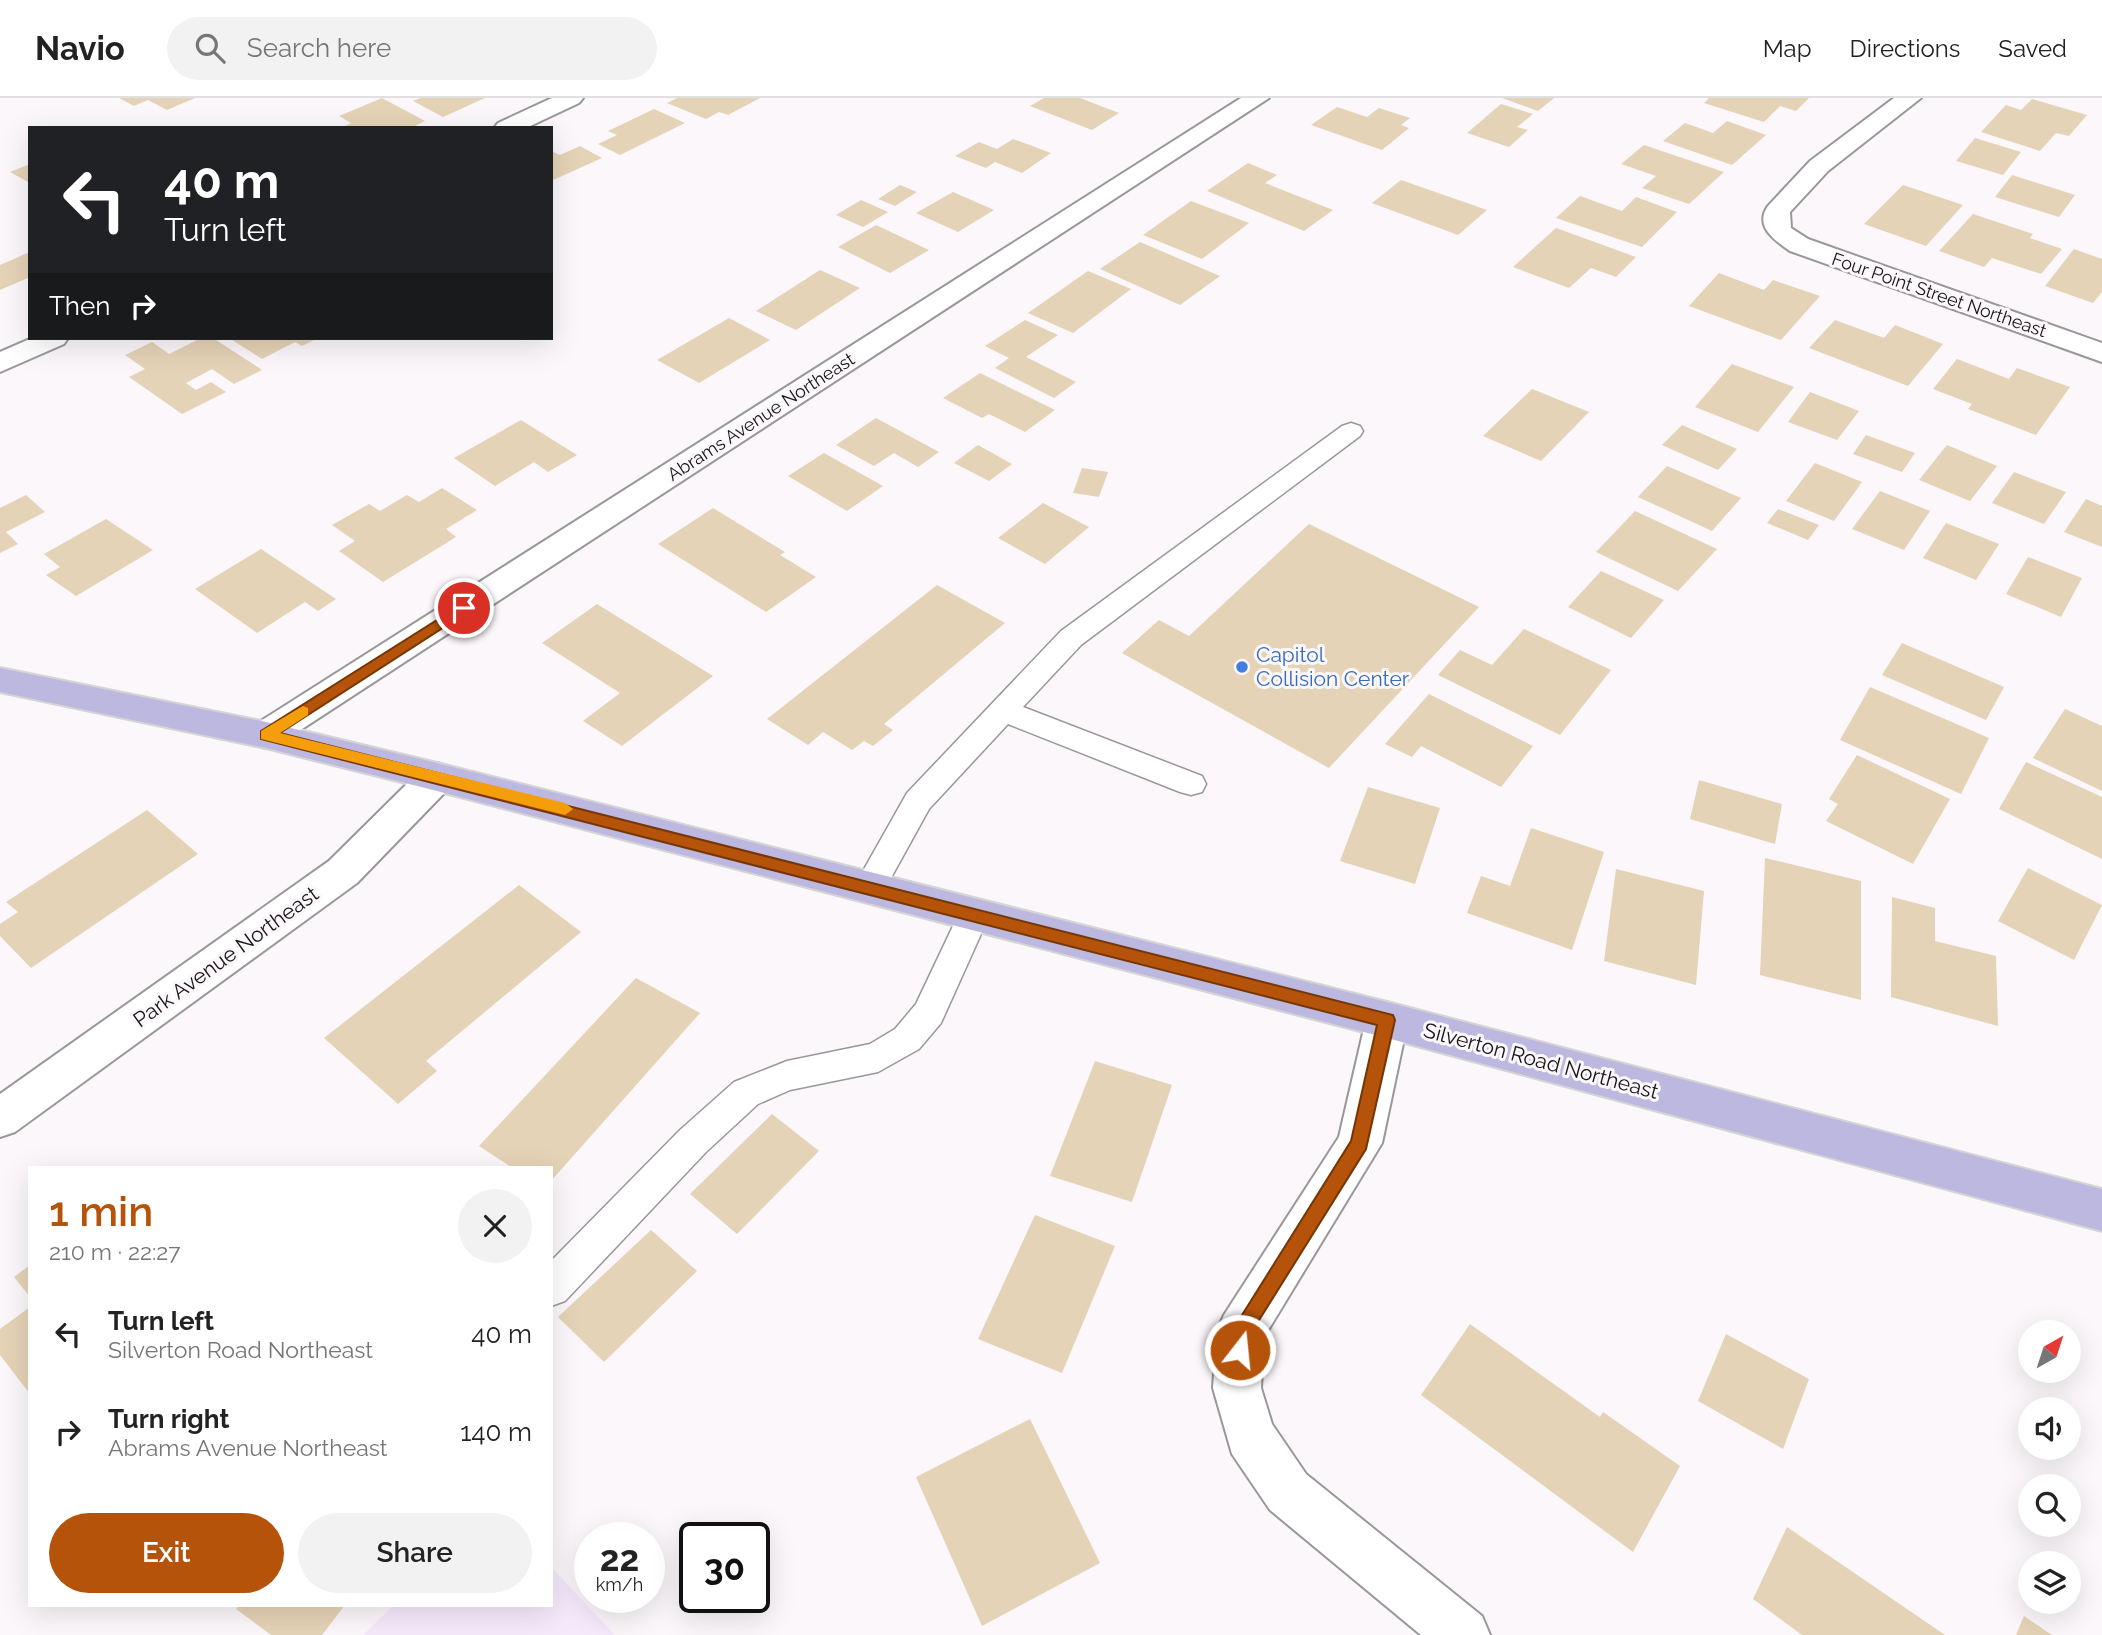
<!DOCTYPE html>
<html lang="en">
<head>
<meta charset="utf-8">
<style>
	:root { --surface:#fff; --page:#f2f2f2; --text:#222; --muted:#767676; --line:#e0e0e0; --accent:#b45309 }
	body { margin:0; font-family:Raleway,sans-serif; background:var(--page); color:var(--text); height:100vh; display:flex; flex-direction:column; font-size:26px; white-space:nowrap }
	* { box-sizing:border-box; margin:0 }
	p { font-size:23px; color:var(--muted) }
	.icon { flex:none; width:38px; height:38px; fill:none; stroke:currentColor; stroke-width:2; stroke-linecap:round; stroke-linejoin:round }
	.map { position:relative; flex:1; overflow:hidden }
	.drawer { position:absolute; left:28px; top:1068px; width:525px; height:441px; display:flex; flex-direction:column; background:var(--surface); border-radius:0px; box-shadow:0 7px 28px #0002 }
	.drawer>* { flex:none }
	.banner { position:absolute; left:28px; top:28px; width:525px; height:214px; border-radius:0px; box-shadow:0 7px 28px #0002; background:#202124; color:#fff; overflow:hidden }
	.needle { width:46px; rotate:39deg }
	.tools { position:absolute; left:2018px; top:1222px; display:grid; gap:14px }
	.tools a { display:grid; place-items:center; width:63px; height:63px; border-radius:50%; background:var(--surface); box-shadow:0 7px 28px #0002; font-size:35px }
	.speed { position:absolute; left:574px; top:1424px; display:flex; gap:14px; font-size:35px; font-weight:700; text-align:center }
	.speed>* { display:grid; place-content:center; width:91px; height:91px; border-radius:50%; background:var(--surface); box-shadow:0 7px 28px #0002; line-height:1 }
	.speed small { font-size:18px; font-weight:400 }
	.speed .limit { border:4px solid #111; border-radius:10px; background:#fff; color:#111 }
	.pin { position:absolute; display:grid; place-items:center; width:60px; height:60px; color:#fff; margin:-30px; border:4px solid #fff; border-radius:50%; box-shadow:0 2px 7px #0007 }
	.me { position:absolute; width:77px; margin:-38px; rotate:16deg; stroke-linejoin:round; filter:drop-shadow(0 0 5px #0008) }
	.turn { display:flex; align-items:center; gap:24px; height:147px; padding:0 21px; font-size:32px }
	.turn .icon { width:91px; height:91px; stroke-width:2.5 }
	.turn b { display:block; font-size:49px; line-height:60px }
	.then { display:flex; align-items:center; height:66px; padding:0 21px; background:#0003; gap:14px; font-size:26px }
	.round { display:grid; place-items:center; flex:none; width:74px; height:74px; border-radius:37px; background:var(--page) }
	.head { display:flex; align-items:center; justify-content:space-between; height:119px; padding:0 21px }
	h1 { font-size:42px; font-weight:600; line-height:52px; color:var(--accent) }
	.primary-button { display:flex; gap:14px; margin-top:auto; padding:14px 21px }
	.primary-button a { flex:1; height:80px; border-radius:42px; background:var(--accent); color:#fff; font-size:28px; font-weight:600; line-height:80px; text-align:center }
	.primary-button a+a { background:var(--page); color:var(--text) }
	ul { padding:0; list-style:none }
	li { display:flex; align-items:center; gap:21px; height:98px; padding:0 21px }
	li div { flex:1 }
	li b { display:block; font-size:26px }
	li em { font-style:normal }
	header { display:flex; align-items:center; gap:42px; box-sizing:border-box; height:98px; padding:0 35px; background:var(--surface); border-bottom:2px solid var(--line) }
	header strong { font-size:33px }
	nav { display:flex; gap:38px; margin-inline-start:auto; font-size:24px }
	.search { width:490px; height:63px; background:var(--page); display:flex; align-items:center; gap:18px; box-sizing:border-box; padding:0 24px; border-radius:38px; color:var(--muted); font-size:26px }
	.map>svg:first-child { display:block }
	.education { fill:#f7e9fc }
	.building { fill:#e5d3b7 }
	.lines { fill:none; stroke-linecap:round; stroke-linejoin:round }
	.lane-casing { stroke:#9a979b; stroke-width:3 }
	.street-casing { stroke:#9a979b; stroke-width:4 }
	.primary-casing { stroke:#d5d5d5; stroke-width:4 }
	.lane { fill:#fff; fill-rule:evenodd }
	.street { fill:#fff; fill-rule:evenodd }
	.primary { fill:#bdb8e0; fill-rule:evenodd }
	.route { fill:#b45309; stroke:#753606; stroke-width:2 }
	.slow { fill:#f59e0b }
	.shop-dot { fill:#3f7fe0; stroke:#fbf7fb; stroke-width:2.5 }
	.labels { text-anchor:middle; stroke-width:6; stroke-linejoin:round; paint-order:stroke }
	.far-street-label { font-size:18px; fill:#171617; stroke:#fbf7fb }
	.shop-label { font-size:21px; fill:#366cbe; stroke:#fbf7fb; text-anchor:start }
	.street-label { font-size:21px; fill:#171617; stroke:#fbf7fb }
</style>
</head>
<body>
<header>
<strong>Navio</strong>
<div class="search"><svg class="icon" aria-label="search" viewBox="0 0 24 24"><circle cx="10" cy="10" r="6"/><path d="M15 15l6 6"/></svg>Search here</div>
<nav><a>Map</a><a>Directions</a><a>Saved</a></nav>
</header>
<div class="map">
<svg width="2102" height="1537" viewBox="0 0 2102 1537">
	<rect width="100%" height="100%" fill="#fbf7fb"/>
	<path class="education" d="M551 1469 615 1537H363L394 1507H551Z"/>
	<g class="building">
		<path d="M119 0H195L167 12 148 2 134 8Z"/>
		<path d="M382 0 425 23 411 30H341L351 25 339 18Z"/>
		<path d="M421 0H485L443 19 413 3Z"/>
		<path d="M677 0H760L728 17 719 14 706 21 667 5Z"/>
		<path d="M1044 0H1080L1119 15 1092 32 1030 8Z"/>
		<path d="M1502 0H1554L1538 13Z"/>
		<path d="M1709 0H1809L1796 13 1780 8 1764 24 1704 5Z"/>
		<path d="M2032 1 2087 17 2069 38 2056 35 2040 53 1981 34 2006 7 2021 12Z"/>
		<path d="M1501 6 1533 16 1517 29 1528 32 1509 49 1467 35Z"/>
		<path d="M1337 9 1367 19 1379 10 1410 20 1401 27 1409 30 1382 52 1311 27Z"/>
		<path d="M654 11 685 25 620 57 598 46 617 37 608 33Z"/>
		<path d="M1727 23 1766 37 1732 67 1663 43 1685 25 1713 35Z"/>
		<path d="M1975 40 2021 54 2003 77 1956 63Z"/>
		<path d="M1013 41 1051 55 1022 75 995 64 986 70 955 58 979 44 997 51Z"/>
		<path d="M1644 47 1724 74 1689 106 1642 90 1656 78 1621 66Z"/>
		<path d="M580 48 602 60 551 83V53L560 57Z"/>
		<path d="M1248 65 1277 77 1265 85 1333 112 1304 133 1207 93Z"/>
		<path d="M30 66V85L10 74Z"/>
		<path d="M2012 77 2075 97 2059 119 1995 99Z"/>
		<path d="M1401 82 1487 112 1458 137 1372 105Z"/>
		<path d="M900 87 917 94 895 108 878 101Z"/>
		<path d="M1903 87 1963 107 1926 148 1864 126Z"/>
		<path d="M953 94 994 112 958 134 916 115Z"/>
		<path d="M1580 98 1622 113 1636 99 1677 114 1642 149 1556 120Z"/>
		<path d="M861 102 888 114 863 129 836 117Z"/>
		<path d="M1191 103 1249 125 1202 161 1143 137Z"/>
		<path d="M1973 116 2033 136 2030 140 2062 151 2041 176 1992 160 1984 169 1939 153Z"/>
		<path d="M876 127 929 152 890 175 838 149Z"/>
		<path d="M1556 130 1636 159 1616 179 1591 170 1569 190 1513 169Z"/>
		<path d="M1140 144 1220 178 1180 207 1100 171Z"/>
		<path d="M2074 151 2102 161V194L2093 205 2045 188Z"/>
		<path d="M30 154V179L0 192V167Z"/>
		<path d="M820 172 860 190 796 232 756 213Z"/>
		<path d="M1088 173 1131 191 1073 235 1028 215Z"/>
		<path d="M1719 175 1764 192 1773 182 1820 198 1781 242 1689 208Z"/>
		<path d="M729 220 770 242 699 285 657 262Z"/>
		<path d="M1025 222 1058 237 1026 259 1076 284 1054 300 995 270 1009 260 985 248Z"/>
		<path d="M1835 222 1884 240 1895 227 1943 246 1908 288 1809 250Z"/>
		<path d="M201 240H213L262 272 234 286 212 271 186 285 196 292 211 284 226 294 182 316 129 279 145 271 125 257 152 244 169 256Z"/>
		<path d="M229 240H318L302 248 295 244 262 261Z"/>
		<path d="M1957 261 2009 281 2017 270 2070 289 2036 337 1968 311 1972 306 1933 291Z"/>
		<path d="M1732 266 1794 289 1758 334 1695 309Z"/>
		<path d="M980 275 1055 312 1025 334 989 316 982 320 943 300Z"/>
		<path d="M1532 291 1589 314 1541 363 1483 338Z"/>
		<path d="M1810 294 1859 313 1837 342 1788 324Z"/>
		<path d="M876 320 939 354 918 369 894 355 874 368 836 347Z"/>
		<path d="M521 322 577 357 548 374 534 364 495 388 454 360Z"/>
		<path d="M1682 327 1737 351 1718 372 1662 347Z"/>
		<path d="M1866 337 1915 355 1902 374 1853 356Z"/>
		<path d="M978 347 1012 366 989 383 954 365Z"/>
		<path d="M1947 347 1997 368 1970 403 1919 382Z"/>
		<path d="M824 355 883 388 847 413 788 378Z"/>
		<path d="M1815 365 1862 384 1834 423 1786 403Z"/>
		<path d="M1667 368 1741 400 1712 433 1638 399Z"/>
		<path d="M1082 370 1108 374 1099 399 1073 395Z"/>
		<path d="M2014 374 2066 394 2044 426 1992 405Z"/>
		<path d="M442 390 477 412 446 431 456 439 383 484 339 453 355 443 332 427 369 406 380 413 407 397 419 404Z"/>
		<path d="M1880 393 1930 413 1904 452 1852 431Z"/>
		<path d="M26 397 45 414 6 434 18 446 0 455V410Z"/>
		<path d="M2086 401 2102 408V449L2064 434Z"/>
		<path d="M1043 405 1089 429 1045 466 998 440Z"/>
		<path d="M713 410 785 454 780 457 816 479 766 514 658 446Z"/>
		<path d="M1778 411 1819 427 1808 442 1767 425Z"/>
		<path d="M1635 413 1717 451 1678 493 1596 454Z"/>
		<path d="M106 421 153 452 76 498 46 477 60 469 44 456Z"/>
		<path d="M1946 425 1999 446 1976 482 1923 460Z"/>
		<path d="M1309 426 1479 509 1329 670 1122 555 1159 522 1189 538Z"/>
		<path d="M261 451 336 501 318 513 305 504 257 535 195 491Z"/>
		<path d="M2028 459 2082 480 2061 519 2006 496Z"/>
		<path d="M1601 473 1664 502 1631 540 1568 509Z"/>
		<path d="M937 487 1005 525 884 626 893 632 873 648 864 643 852 652 823 634 808 647 767 621Z"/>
		<path d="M597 506 713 578 622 648 583 623 620 595 542 545Z"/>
		<path d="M1524 531 1611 572 1560 637 1438 577 1460 552 1492 567Z"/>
		<path d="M1902 545 2004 589 1986 622 1882 577Z"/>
		<path d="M1870 589 1989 640 1961 696 1840 642Z"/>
		<path d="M1429 596 1533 648 1501 689 1421 648 1412 659 1385 646Z"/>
		<path d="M2065 611 2102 628V693L2033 660Z"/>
		<path d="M1857 657 1950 701 1913 766 1826 723 1838 706 1829 701Z"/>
		<path d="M2026 664 2102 699V761L1999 711Z"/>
		<path d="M1699 682 1782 706 1775 746 1690 721Z"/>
		<path d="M1368 689 1440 710 1415 786 1340 763Z"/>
		<path d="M147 712 198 756 31 870 0 838V826L18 814 6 804Z"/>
		<path d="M1531 730 1604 754 1572 852 1467 815 1481 778 1510 788Z"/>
		<path d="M1765 760 1861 783V902L1760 877Z"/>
		<path d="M2028 770 2102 807 2074 862 1998 823Z"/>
		<path d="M1616 771 1704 793 1696 887 1604 863Z"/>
		<path d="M519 787 581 834 426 963 437 973 398 1006 324 940Z"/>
		<path d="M1892 799 1935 810V843L1996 858 1998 928 1891 899Z"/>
		<path d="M636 880 700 915 551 1083V1069H511L479 1048Z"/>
		<path d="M1095 963 1172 987 1132 1104 1050 1078Z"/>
		<path d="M772 1016 819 1053 737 1136 690 1096Z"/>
		<path d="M1035 1117 1115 1148 1062 1275 978 1241Z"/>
		<path d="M651 1132 697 1173 604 1264 558 1219Z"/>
		<path d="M30 1167V1199L14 1179Z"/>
		<path d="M30 1209V1296L0 1257V1231Z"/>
		<path d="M1470 1226 1600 1319 1603 1314 1680 1368 1633 1454 1421 1297Z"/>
		<path d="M1726 1236 1809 1281 1783 1351 1698 1303Z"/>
		<path d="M1030 1321 1100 1465 982 1528 916 1379Z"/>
		<path d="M1787 1429 1945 1537H1802L1753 1501Z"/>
		<path d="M240 1507H345L322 1537H271L236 1511Z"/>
		<path d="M2024 1518 2052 1537H2016Z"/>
	</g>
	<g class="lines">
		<defs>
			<g id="lane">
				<path d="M1351 325 1360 328 1363 333 1360 338 1081 547 1023 609 1202 678 1206 686 1202 694 1191 697 1180 694 1008 626 929 711 881 798 870 802 859 798 854 789 907 695 1061 533 1342 328Z"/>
				<path d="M974 803 985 807 990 816 941 925 919 951 878 974 790 992 758 1006 706 1054 565 1203 551 1208V1163L680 1032 734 984 787 963 870 946 895 931 916 906 963 807Z"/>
			</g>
			<g id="street">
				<path d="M552 0H583L579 5 526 30H494L498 25Z"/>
				<path d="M1241 0H1269L279 646 266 650 253 646 248 637 253 628Z"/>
				<path d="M1894 0H1921L1828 73 1790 114 1791 130 1808 141 2102 245V264L1790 153C1774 142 1754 128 1768 108L1810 63Z"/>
				<path d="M32 240H68L64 246 0 274V254Z"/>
				<path d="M437 665 450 669 455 679 450 689 357 785 15 1034 0 1039V996L329 763 424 669Z"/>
				<path d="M1387 904 1402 910 1408 922 1382 1045 1264 1239 1261 1290 1272 1326 1306 1376 1482 1518 1490 1537H1421L1270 1412 1232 1356 1213 1290 1217 1233 1224 1217 1339 1039 1366 922 1372 910Z"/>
			</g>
			<path id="primary" d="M0 570 266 624 437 665 1387 904 2102 1091V1133L1387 940 437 693 266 650 0 594Z"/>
		</defs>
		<use href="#lane" class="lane-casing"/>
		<use href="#street" class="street-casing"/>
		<use href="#primary" class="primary-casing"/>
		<use href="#lane" class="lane"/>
		<use href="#street" class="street"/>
		<use href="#primary" class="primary"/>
	</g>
	<path class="route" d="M464 505 471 510 469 513 280 635 1393 917 1395 922 1366 1051 1251 1235 1247 1259 1240 1262 1233 1259 1230 1252 1232 1233 1351 1043 1377 927 261 641V633Z"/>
	<path class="slow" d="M303 608 308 610V617L280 635 565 705 573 711 565 717 261 641V633Z"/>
	<circle class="shop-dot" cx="1242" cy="569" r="7"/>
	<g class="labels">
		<g class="far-street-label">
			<text transform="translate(1939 197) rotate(19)" y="6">Four Point Street Northeast</text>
			<text transform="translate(761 319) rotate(-33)" y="6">Abrams Avenue Northeast</text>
		</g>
		<g class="shop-label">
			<text x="1256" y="564">Capitol<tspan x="1256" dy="24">Collision Center</tspan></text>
		</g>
		<g class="street-label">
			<text transform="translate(226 859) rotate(-36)" y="7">Park Avenue Northeast</text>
			<text transform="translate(1541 963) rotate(15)" y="7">Silverton Road Northeast</text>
		</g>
	</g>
</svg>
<div class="tools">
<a><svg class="needle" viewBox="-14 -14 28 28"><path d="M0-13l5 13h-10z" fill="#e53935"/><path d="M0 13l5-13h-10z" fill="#767676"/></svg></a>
<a><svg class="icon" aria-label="sound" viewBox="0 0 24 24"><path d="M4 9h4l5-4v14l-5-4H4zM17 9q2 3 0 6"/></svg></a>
<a><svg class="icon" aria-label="search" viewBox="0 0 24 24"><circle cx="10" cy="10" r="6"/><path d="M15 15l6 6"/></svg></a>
<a><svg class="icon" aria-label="layers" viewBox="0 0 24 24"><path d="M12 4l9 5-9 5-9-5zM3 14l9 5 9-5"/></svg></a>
</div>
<div class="speed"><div>22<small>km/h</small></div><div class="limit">30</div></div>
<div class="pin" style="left:464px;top:510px;background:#d93025"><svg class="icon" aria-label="arrive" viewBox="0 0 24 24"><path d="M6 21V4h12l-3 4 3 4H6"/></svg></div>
<svg class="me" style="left:1240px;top:1252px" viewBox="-20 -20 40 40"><circle r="17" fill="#b45309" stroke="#fff" stroke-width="3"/><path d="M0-11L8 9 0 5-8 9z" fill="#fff"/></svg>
<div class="banner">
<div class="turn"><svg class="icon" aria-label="left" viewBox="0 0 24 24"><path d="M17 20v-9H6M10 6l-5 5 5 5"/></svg><div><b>40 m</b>Turn left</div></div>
<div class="then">Then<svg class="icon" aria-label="right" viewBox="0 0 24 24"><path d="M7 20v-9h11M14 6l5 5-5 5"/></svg></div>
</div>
<section class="drawer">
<div class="head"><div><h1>1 min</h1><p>210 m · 22:27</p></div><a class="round"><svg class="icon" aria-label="close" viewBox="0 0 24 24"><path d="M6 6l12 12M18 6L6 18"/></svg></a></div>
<ul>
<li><svg class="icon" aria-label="left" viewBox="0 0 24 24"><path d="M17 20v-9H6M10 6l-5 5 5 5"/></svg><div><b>Turn left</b><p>Silverton Road Northeast</p></div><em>40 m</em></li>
<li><svg class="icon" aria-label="right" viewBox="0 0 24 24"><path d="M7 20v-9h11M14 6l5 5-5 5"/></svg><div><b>Turn right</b><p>Abrams Avenue Northeast</p></div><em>140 m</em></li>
</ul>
<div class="primary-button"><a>Exit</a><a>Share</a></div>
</section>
</div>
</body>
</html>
